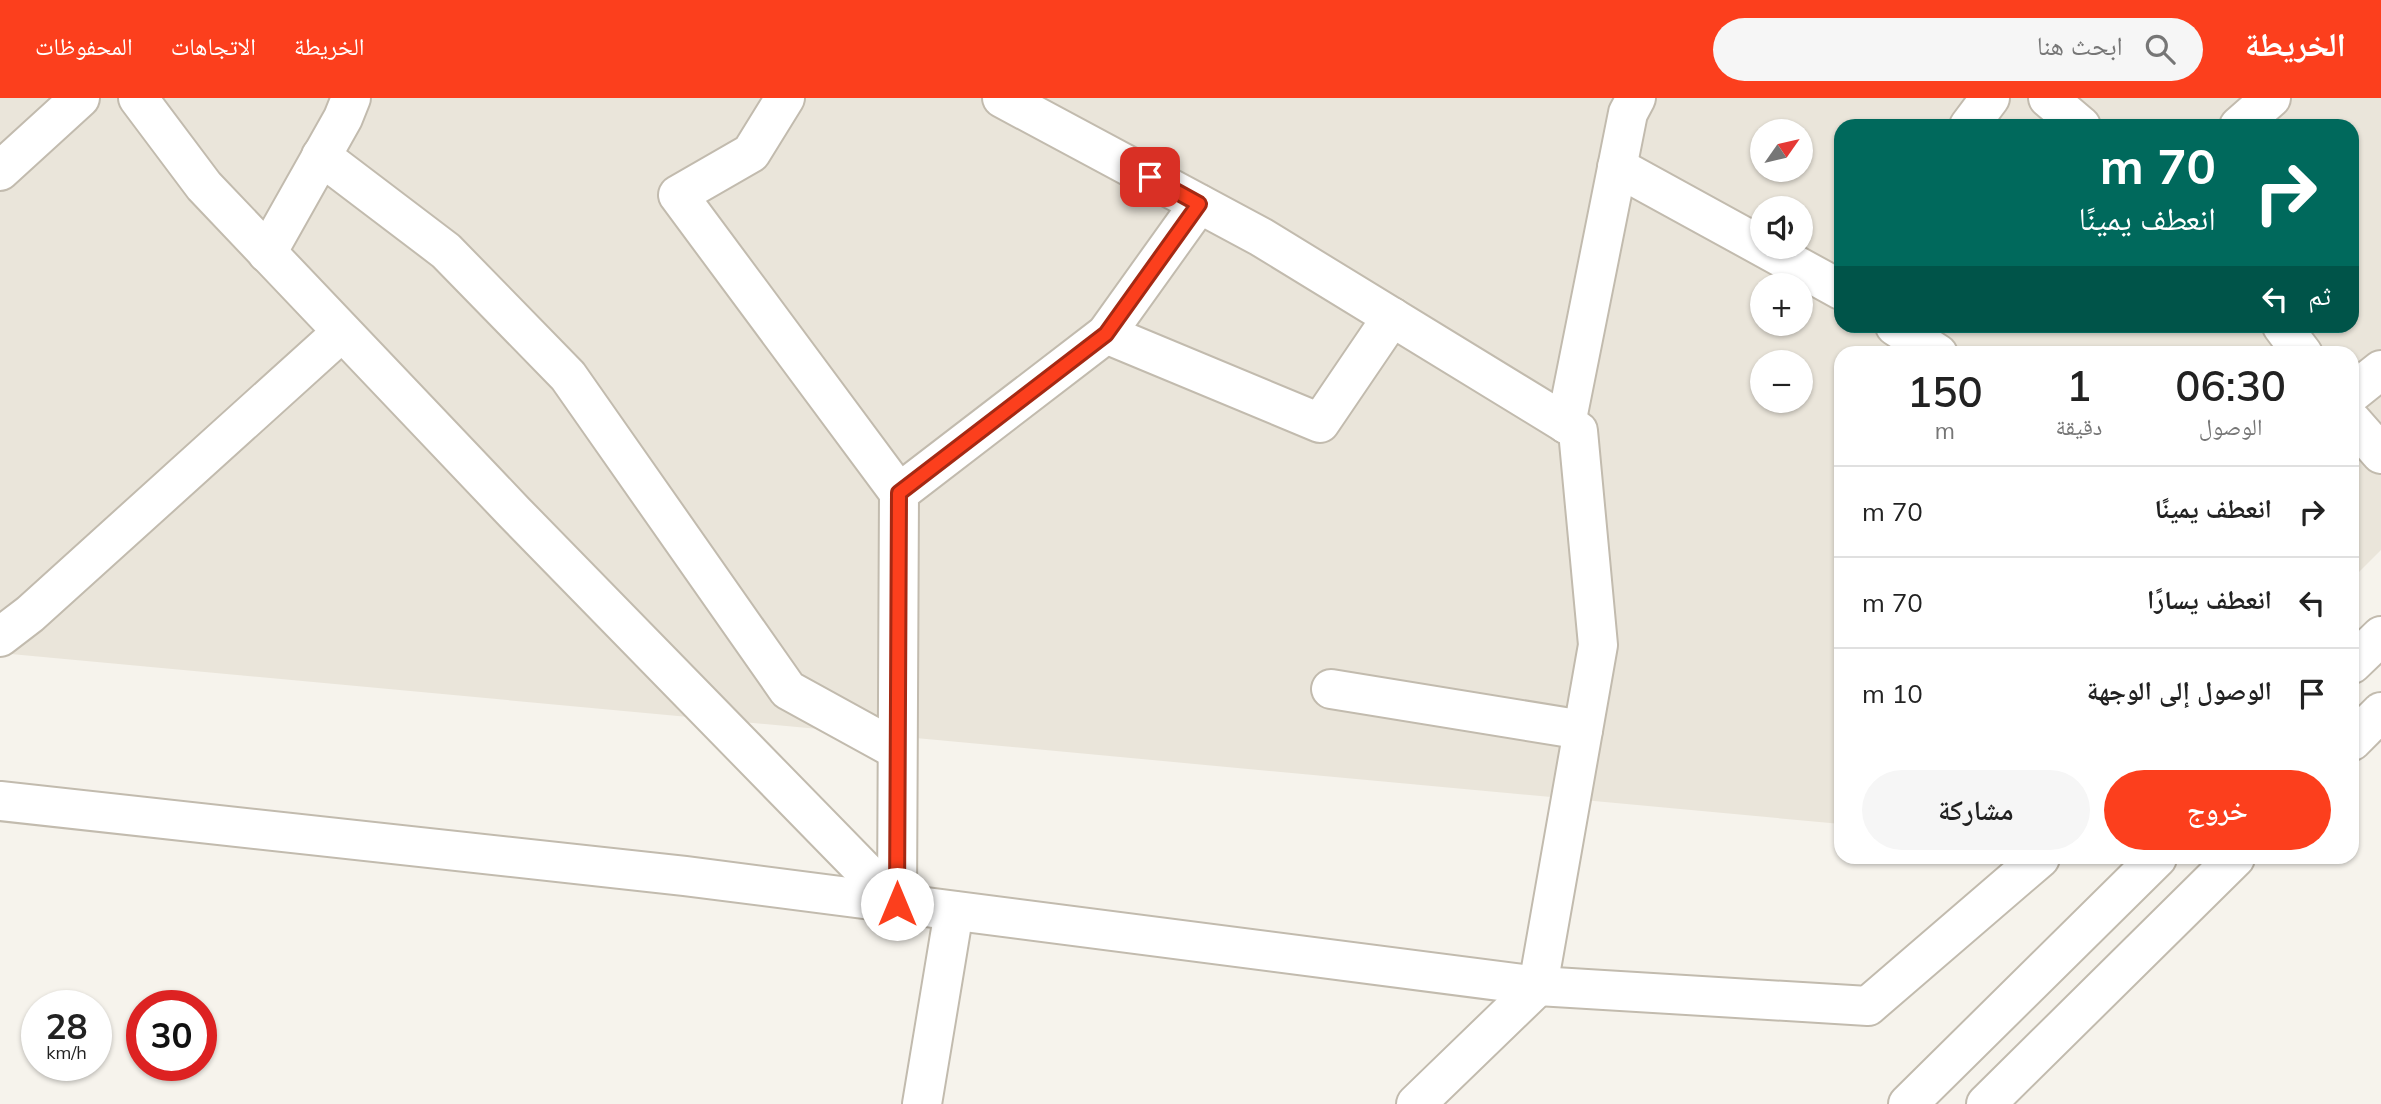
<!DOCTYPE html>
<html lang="ar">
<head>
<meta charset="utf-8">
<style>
	:root { --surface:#fff; --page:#f6f6f6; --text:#222; --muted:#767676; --line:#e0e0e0; --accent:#fc3f1d }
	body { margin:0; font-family:Mulish,"Noto Naskh Arabic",sans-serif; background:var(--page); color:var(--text); direction:rtl; height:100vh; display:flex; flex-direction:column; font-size:26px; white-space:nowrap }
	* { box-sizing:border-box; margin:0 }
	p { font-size:23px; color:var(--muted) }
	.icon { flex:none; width:38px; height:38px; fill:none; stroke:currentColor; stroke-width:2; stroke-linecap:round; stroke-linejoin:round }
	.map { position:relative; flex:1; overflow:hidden; direction:ltr }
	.side { position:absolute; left:1834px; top:248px; width:525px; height:518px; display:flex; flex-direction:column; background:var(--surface); border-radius:21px; box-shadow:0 2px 5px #0004; direction:rtl }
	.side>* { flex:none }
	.hud { position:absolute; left:1834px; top:21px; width:525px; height:214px; border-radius:21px; box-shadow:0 2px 5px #0004; direction:rtl; background:#00695c; color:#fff; overflow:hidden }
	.needle { width:46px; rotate:56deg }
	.fabs { position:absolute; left:1750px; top:21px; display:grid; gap:14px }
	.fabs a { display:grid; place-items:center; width:63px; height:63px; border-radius:50%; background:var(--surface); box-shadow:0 2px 5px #0004; font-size:35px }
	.speed { position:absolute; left:21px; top:892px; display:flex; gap:14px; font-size:35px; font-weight:700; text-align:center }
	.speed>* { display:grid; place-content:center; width:91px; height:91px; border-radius:50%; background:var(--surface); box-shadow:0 2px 5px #0004; line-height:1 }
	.speed small { font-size:18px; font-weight:400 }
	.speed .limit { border:10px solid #d22; background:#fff; color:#111 }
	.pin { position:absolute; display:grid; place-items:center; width:60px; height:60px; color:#fff; margin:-30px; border-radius:14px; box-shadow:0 4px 10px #0006 }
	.me { position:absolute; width:77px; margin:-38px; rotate:0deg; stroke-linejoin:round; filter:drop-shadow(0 0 5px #0008) }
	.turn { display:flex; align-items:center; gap:24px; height:147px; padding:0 28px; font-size:32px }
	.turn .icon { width:91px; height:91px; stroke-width:2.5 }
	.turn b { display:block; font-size:49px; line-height:60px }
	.then { display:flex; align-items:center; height:66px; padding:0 28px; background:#0003; gap:14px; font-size:26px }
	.eta { display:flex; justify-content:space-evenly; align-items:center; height:119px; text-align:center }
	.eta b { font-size:42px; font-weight:600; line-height:49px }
	.button { display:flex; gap:14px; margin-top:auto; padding:14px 28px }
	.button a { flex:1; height:80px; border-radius:42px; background:var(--accent); color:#fff; font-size:28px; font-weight:600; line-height:80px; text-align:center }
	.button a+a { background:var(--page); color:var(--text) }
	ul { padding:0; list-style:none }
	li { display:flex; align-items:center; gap:21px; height:91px; padding:0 28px; border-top:2px solid var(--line) }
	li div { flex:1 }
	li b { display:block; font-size:26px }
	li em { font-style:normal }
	header { display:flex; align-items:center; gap:42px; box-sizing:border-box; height:98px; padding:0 35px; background:var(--accent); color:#fff }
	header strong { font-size:33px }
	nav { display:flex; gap:38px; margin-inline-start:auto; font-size:24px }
	.search { width:490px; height:63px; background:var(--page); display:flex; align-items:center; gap:18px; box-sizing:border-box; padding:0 24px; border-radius:38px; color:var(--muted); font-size:26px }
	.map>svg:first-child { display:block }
	.residential { fill:#eae5da; fill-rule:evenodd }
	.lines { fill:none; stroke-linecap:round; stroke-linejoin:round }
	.minor-casing { stroke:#c2bbae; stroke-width:42 }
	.minor { stroke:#fff; stroke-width:38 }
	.route-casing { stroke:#a42913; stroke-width:18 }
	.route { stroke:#fc3f1d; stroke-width:12 }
</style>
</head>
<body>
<header>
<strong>الخريطة</strong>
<div class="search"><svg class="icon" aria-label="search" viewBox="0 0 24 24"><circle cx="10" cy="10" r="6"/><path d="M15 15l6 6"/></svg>ابحث هنا</div>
<nav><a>الخريطة</a><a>الاتجاهات</a><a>المحفوظات</a></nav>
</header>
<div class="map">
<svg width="2381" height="1006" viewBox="0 0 2381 1006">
	<rect width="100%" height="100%" fill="#f6f3ec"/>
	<path class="residential" d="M0 0H2381V452L2352 481V256H1841V726L0 555ZM1841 28H2352V228H1841ZM1762 33H1801V72H1762ZM1762 110H1801V149H1762ZM1762 187H1801V226H1762ZM1762 264H1801V303H1762Z"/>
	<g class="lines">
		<defs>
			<g id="minor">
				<path d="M138 0 204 88 514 414 897 806"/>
				<path d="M785 0 751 55 678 97 899 395"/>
				<path d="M1002 0 1261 139 1578 333 1598 547 1538 888 1416 1006"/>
				<path d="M2048 0 2081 28"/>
				<path d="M1969 28 1990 0"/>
				<path d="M2239 28 2271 0"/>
				<path d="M321 58 446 153 568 278 788 592 897 652"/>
				<path d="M1617 69 1841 192"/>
				<path d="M0 73 80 0"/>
				<path d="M267 155 343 20 351 0"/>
				<path d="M1895 228 1938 256"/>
				<path d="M2282 228 2303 256"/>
				<path d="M1106 236 1320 325 1392 219"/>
				<path d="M2352 295 2381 272"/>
				<path d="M2352 323 2381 356"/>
				<path d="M1566 326 1628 15 1636 0"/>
				<path d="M0 539 30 516 342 234"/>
				<path d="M2352 566 2381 538"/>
				<path d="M1331 591 1583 632"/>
				<path d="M2352 643 2381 614"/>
				<path d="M0 703 685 778 1538 888 1868 908 2040 760"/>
				<path d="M897 806 899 395 1106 236 1199 106"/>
				<path d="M922 1006 954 813"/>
				<path d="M1908 1006 2157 760"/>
				<path d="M1986 1006 2235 760"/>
			</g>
		</defs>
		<use href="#minor" class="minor-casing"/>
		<use href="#minor" class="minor"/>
	</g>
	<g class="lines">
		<defs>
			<path id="route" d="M897 806 899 395 1106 236 1199 106 1150 79"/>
		</defs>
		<use href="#route" class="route-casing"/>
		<use href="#route" class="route"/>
	</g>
</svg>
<div class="fabs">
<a><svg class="needle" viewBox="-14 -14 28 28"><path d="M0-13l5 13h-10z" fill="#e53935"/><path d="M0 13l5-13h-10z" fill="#767676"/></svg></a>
<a><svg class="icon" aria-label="sound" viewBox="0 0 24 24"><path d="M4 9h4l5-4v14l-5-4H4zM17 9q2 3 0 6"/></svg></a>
<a>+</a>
<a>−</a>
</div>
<div class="speed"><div>28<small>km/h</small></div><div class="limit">30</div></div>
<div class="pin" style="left:1150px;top:79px;background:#d93025"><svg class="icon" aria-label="arrive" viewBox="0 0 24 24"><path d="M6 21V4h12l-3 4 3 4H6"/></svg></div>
<svg class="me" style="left:897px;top:806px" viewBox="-20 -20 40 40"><circle r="19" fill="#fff"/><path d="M0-13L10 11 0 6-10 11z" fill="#fc3f1d"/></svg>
<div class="hud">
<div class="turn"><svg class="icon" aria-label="right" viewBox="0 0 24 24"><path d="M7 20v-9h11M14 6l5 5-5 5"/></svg><div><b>70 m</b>انعطف يمينًا</div></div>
<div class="then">ثم<svg class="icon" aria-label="left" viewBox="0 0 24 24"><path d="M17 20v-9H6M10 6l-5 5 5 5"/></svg></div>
</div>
<section class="side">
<div class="eta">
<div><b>06:30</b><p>الوصول</p></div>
<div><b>1</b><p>دقيقة</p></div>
<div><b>150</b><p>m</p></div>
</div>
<ul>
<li><svg class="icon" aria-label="right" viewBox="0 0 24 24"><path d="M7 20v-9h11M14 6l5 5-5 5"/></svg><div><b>انعطف يمينًا</b></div><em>70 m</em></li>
<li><svg class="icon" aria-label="left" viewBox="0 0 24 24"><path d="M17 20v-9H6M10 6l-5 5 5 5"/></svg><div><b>انعطف يسارًا</b></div><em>70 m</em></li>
<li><svg class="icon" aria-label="arrive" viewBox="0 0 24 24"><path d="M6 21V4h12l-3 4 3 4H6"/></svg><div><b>الوصول إلى الوجهة</b></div><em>10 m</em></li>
</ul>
<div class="button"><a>خروج</a><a>مشاركة</a></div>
</section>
</div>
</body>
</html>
